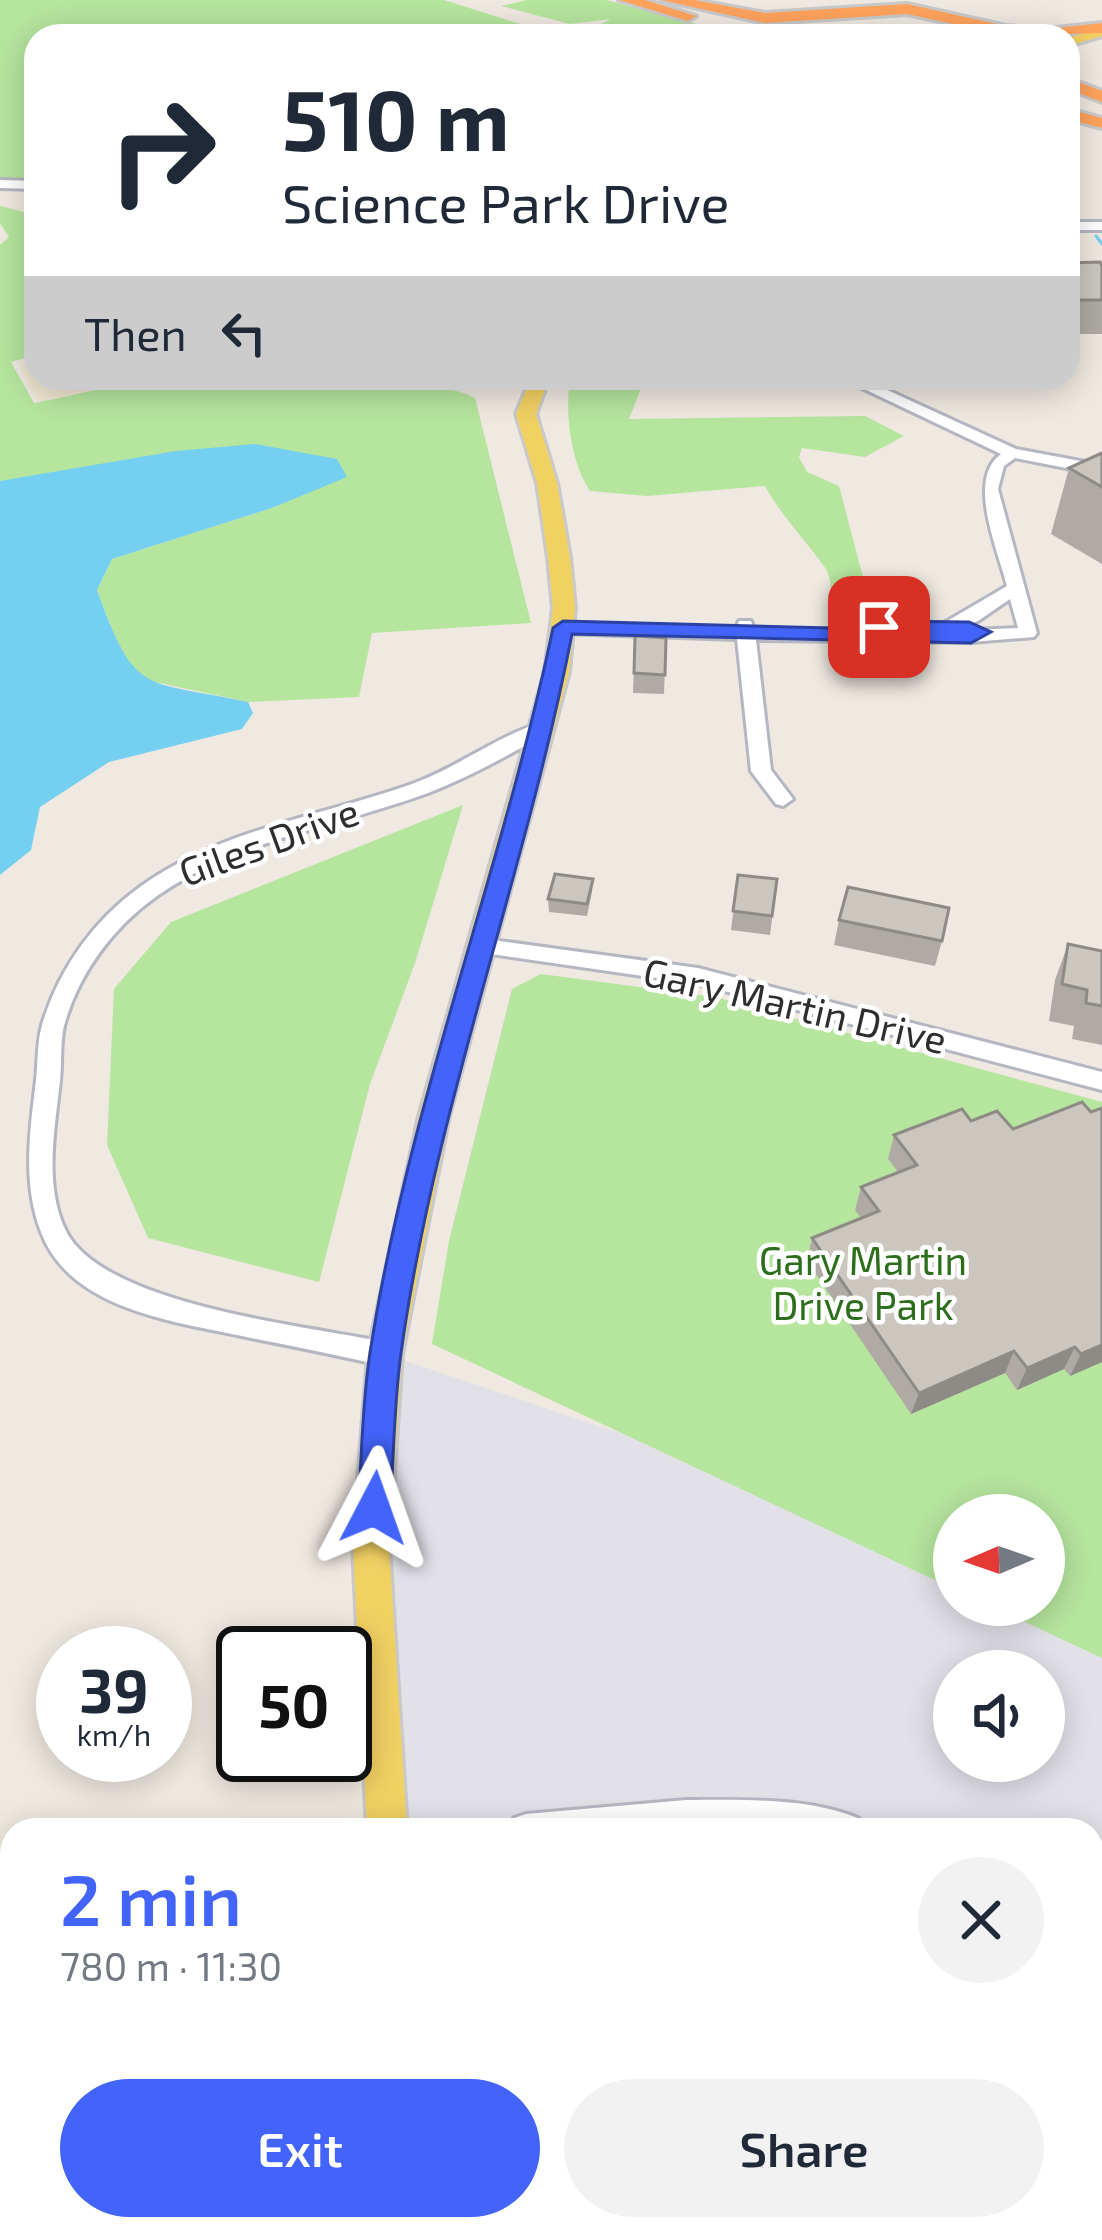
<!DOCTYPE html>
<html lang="en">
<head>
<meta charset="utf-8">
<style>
	:root { --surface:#fff; --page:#f2f2f3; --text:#1f2937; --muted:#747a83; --accent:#4264fb }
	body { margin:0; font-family:"Exo 2",sans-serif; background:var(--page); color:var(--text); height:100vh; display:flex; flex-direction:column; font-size:45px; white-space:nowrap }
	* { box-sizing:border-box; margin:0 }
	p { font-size:39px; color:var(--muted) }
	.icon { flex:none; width:66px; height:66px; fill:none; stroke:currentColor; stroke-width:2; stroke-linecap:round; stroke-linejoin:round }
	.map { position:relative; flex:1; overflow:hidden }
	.side { position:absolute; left:0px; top:1818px; width:1104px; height:423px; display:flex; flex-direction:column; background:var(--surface); border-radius:36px 36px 0 0; box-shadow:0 6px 30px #0003 }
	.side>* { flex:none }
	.banner { position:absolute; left:24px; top:24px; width:1056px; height:366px; border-radius:36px; box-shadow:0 6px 30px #0003; background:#fff; color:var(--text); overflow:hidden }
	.needle { width:78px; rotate:268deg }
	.tools { position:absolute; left:933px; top:1494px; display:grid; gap:24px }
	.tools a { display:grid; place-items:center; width:132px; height:132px; border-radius:50%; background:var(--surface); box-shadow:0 6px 30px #0003; font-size:60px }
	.speed { position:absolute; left:36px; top:1626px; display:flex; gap:24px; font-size:60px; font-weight:700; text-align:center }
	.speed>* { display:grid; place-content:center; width:156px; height:156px; border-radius:50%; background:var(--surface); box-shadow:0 6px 30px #0003; line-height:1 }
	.speed small { font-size:30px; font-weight:400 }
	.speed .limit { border:6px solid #111; border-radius:18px; background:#fff; color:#111 }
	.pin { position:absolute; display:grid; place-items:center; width:102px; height:102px; color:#fff; margin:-51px; border-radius:24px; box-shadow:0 6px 18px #0006 }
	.me { position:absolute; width:132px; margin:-66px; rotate:4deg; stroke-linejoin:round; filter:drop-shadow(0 0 9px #0008) }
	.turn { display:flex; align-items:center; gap:42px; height:252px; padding:0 60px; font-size:54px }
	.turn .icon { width:156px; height:156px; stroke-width:2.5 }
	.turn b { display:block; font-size:84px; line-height:102px }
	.then { display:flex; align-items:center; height:114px; padding:0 60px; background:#0003; gap:24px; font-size:45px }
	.round { display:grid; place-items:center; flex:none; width:126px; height:126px; border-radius:63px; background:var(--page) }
	.overview { display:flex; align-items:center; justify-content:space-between; height:204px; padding:0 60px }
	h1 { font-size:72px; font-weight:600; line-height:90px; color:var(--accent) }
	.primary-button { display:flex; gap:24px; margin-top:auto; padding:24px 60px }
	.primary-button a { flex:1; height:138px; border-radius:72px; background:var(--accent); color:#fff; font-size:48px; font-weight:600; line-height:138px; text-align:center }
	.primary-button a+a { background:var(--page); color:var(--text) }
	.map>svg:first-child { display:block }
	.industrial { fill:#e3e1e8; fill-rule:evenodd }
	.education { fill:#f0e6d1 }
	.green { fill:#b6e59e }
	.water { fill:#75cff0 }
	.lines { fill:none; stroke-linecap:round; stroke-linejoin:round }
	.stream { stroke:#75cff0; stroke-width:3 }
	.minor-casing { stroke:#b4b7c1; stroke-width:6 }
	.major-casing { stroke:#c9c9c9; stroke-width:6 }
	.highway-casing { stroke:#c9c9c9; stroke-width:6 }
	.minor { fill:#fff; fill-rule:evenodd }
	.major { fill:#f2d163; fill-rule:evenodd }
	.highway { fill:#ffa35c; fill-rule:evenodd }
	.wall { fill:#afaba4 }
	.shaded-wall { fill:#8e8b86 }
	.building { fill:#cbc7bf; stroke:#8e8b86; stroke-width:3 }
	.route { fill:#4264fb; stroke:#2b41a3; stroke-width:3 }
	.labels { text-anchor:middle; stroke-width:9; stroke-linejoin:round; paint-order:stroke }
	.street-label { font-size:39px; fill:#2e2e2e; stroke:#fff }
	.park-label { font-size:39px; fill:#2c6e1b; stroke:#fff }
</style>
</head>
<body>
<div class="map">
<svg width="1102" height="2240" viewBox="0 0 1102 2240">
	<rect width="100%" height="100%" fill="#efe9e1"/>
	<path class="industrial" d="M385 1354 662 1447 954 1587V1605H993L1102 1657V2240H417L416 2229H1092V1830H387ZM954 1671H1044V1761H954Z"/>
	<path class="education" d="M36 358V378H158L38 401 18 362Z"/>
	<g class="green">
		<path d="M0 0H444L558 36H36V181L0 180Z"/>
		<path d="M527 0H606L742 36H609L619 30 599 25 611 19 570 24 501 6Z"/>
		<path d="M0 206 36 215V355L11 362 34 403C78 395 125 381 171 378 235 374 422 370 475 398L531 623 372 633 359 697 248 702 141 679 122 656 97 590 112 559 272 508 347 476 0 481V245L9 237 0 223Z"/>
		<path d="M570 378H645L629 419 865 416 904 436 865 457 802 448 799 457 807 472 839 486 868 596 865 610H840C827 594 834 579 824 566 804 539 781 515 765 486L647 496 590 491C570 460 565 415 570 378Z"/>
		<path d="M463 805 415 963 370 1084 319 1282 148 1238 107 1145 114 989 171 922Z"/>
		<path d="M541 974 715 997 1102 1102V1658L989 1605H1044V1515H954V1589L432 1344 449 1241 512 989Z"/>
	</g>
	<path class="water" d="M255 444 337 459 347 477 272 508 112 559 97 590C136 698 142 679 248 702L253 713 242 729 109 762 40 807 31 850 0 875V481L176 451Z"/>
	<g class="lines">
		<path class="stream" d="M1096 236 1102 244"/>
		<defs>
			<g id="minor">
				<path d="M0 180 36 181V189L0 188Z"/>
				<rect x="1068" y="222" width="34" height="8"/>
				<path d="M841 378H861L1016 449 1102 465V475L1015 458 1004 466 998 489 1037 633 1034 637 971 642 756 640 771 770 793 799 783 806 776 804 751 771 737 639 563 633 554 628 563 623 736 628 739 621H751L754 629 941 631 937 627 1007 586C998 550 966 479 1001 454ZM1010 599 1018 628 951 631 978 621Z"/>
				<path d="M543 722 550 724V732C510 754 470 777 428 793 338 826 237 840 157 896 113 927 78 974 64 1026 60 1043 62 1063 60 1081 55 1128 43 1188 67 1233 106 1305 306 1326 385 1342L394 1346 398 1354 394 1362 385 1366C340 1356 296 1347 251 1338 180 1322 71 1312 41 1232 22 1183 30 1131 36 1080 38 1062 37 1042 42 1025 59 969 93 921 140 887 218 830 322 816 412 784 457 768 497 736 543 722Z"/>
				<path d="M485 939 698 968 1102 1072V1090L698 984 477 952 474 947 477 942Z"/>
				<path d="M686 1800C740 1800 806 1797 858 1818L862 1830H510L514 1818 526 1814Z"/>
				<path d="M1092 1892 1102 1896V1931L1092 1927Z"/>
			</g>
			<g id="major">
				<path d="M1102 28V36L1068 46V38Z"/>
				<path d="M531 378H549L536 414 557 483 570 557 575 608 569 672 449 1116 402 1354 389 1546 407 1830H367L353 1546 368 1354 419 1116 545 672 553 608 548 557 537 483 516 414Z"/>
				<path d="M393 2229H439L440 2240H394Z"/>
			</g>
			<g id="highway">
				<path d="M619 0H645L696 16 688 21Z"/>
				<path d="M661 0H694L765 13 907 4 1006 26 1047 29 1102 23V33L1009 36 907 14 765 23Z"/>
				<path d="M1068 78 1102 91V102L1068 89Z"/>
				<path d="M1068 109 1102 118V128L1068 119Z"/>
			</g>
		</defs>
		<use href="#minor" class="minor-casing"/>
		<use href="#major" class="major-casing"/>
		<use href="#highway" class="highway-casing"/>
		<use href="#minor" class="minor"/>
		<use href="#major" class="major"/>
		<use href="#highway" class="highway"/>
	</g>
	<g class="wall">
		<path d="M1068 263 1102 300V334H1068Z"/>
		<path d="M1102 453V564L1051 534 1069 468Z"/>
		<path d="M635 636 666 638 664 694 633 693Z"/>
		<path d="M738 875 777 879 770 935 731 930Z"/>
		<path d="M593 879 592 892 587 916 549 912 548 899Z"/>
		<path d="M839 920 942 941 935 966 834 945Z"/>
		<path d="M1068 944 1102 951V1045L1072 1039 1074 1026 1049 1021 1055 980Z"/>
		<path d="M894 1135 1102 1362 1070 1376 1064 1369 1017 1390 1005 1373 911 1414 807 1261 812 1238 861 1218 855 1210 861 1187 898 1172 888 1159Z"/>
	</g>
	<g class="shaded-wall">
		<path d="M1102 1345V1362L1070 1376 1081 1354Z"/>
		<path d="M1075 1347 1064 1369 1017 1390 1027 1368Z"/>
		<path d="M1014 1351 1005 1373 911 1414 919 1393Z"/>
	</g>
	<g class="building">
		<path d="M1100 262 1102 266V300H1068V263Z"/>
		<path d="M1102 453V487L1069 468Z"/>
		<path d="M635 636 666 638 665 675 634 673Z"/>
		<path d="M555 874 593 879 587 904 548 899Z"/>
		<path d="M738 875 777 879 772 916 733 911Z"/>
		<path d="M848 887 949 908 942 941 839 920Z"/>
		<path d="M1068 944 1102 951V1006L1086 1003 1087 990 1062 984Z"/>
		<path d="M1082 1102 1091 1112 1102 1108V1345L1081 1354 1075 1347 1027 1368 1014 1351 919 1393 812 1238 879 1211 861 1187 917 1165 894 1135 962 1109 971 1121 997 1111 1013 1129Z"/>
	</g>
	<path class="route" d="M563 621 871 629 872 623 879 621 969 622 991 632 971 643 572 634C525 876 435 1108 401 1353 394 1403 394 1456 390 1508L386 1518 374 1523 363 1518 358 1508C362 1456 362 1403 370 1353 408 1106 502 872 553 628Z"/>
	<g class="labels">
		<g class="street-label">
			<text transform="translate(269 842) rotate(-20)" y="14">Giles Drive</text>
			<text transform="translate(795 1006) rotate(13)" y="14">Gary Martin Drive</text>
		</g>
		<g class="park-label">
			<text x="863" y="1275">Gary Martin<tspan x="863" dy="45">Drive Park</tspan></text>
		</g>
	</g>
</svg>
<div class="tools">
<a><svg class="needle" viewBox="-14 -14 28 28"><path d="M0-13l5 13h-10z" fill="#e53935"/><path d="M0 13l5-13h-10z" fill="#747a83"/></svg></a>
<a><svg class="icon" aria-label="sound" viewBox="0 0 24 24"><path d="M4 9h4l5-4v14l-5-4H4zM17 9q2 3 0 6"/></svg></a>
</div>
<div class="speed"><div>39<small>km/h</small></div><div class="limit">50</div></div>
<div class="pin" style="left:879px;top:627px;background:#d93025"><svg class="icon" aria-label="arrive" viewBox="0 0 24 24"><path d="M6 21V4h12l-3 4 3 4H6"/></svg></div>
<svg class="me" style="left:374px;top:1508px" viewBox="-20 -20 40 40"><path d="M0-17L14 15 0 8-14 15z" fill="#4264fb" stroke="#fff" stroke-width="4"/></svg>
<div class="banner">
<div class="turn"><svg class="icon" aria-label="right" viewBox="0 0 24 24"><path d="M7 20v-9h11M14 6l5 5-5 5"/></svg><div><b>510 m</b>Science Park Drive</div></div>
<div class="then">Then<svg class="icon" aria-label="left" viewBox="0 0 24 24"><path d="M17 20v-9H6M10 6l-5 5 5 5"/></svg></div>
</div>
<section class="side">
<div class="overview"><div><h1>2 min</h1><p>780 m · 11:30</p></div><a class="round"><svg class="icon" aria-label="close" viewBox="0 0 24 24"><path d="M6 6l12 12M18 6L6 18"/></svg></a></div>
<div class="primary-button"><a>Exit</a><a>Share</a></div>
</section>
</div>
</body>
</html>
